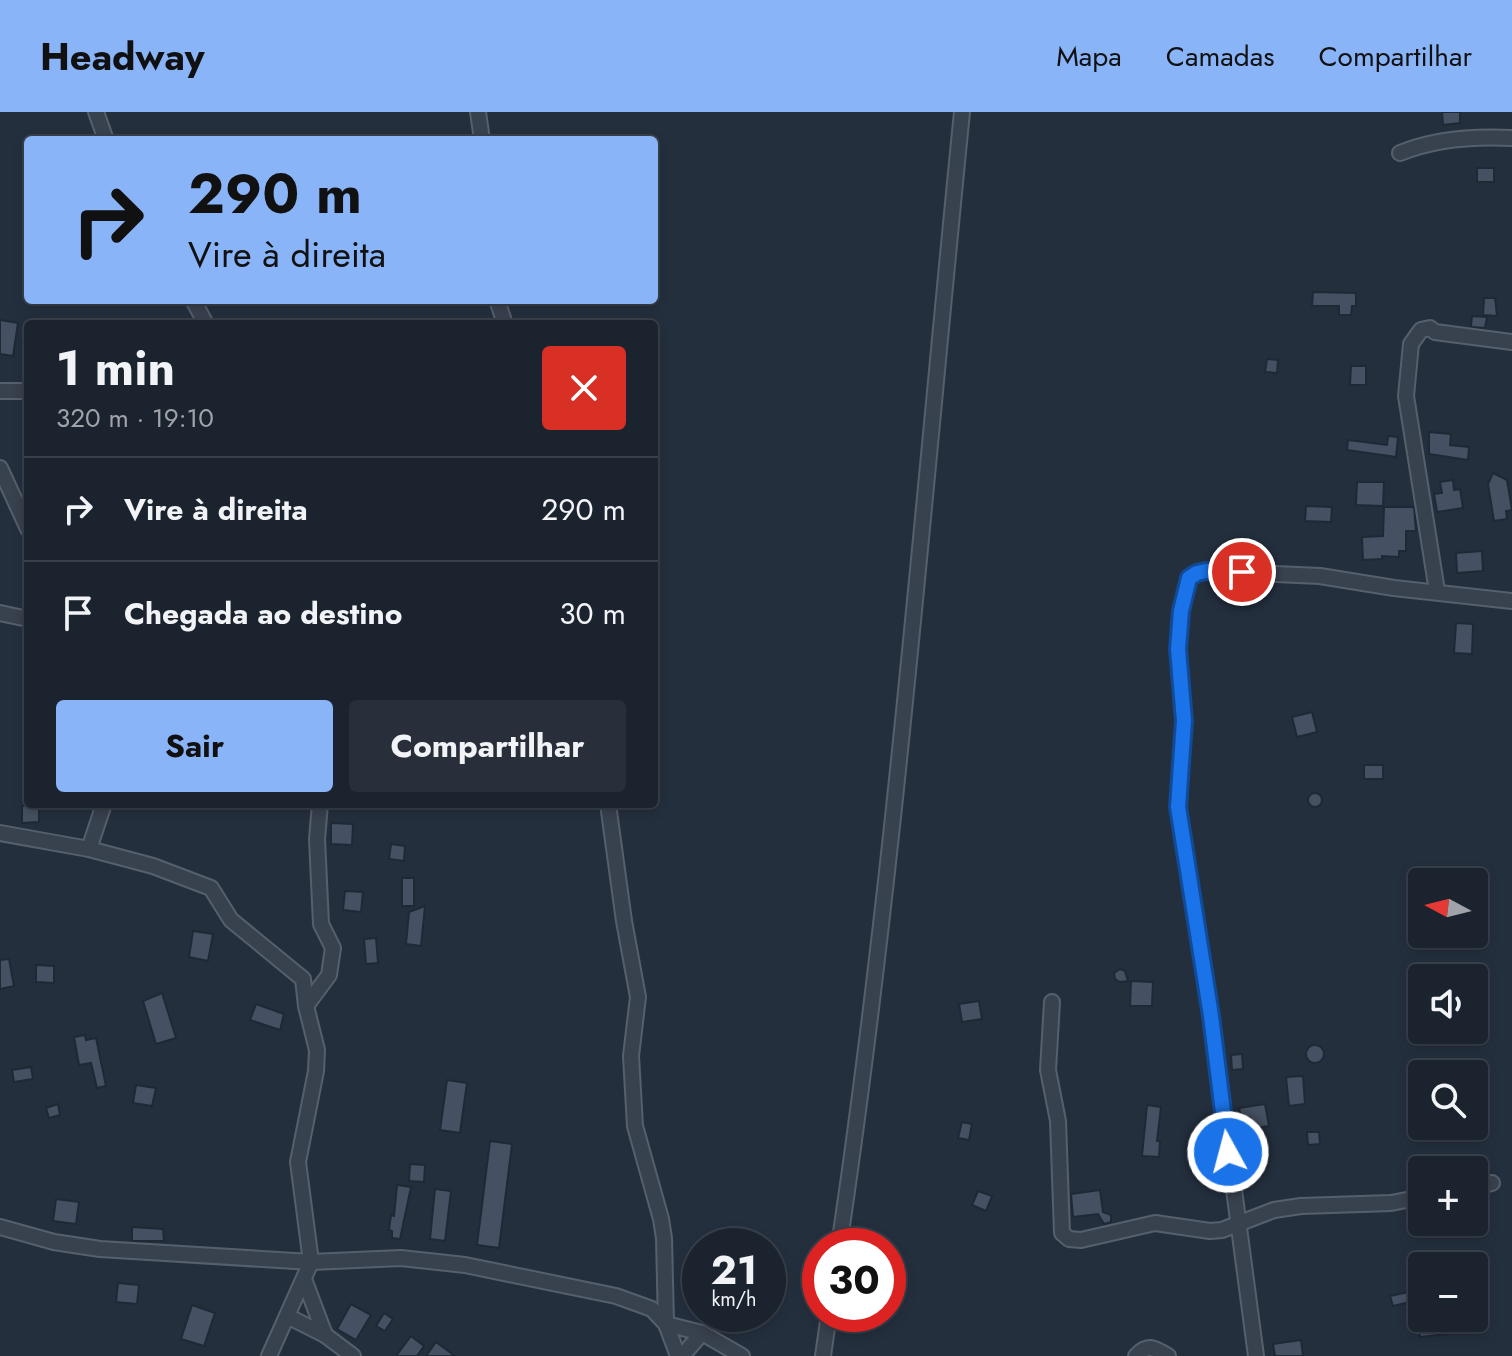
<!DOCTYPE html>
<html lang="pt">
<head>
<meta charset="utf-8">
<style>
	:root { --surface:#1b232e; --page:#282f3a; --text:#f1f3f6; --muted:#a0a4aa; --line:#39404a; --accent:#8ab4f8 }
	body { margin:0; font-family:Jost,sans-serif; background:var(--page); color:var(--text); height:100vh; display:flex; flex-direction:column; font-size:30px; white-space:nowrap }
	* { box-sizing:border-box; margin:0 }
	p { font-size:26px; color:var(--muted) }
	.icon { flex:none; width:44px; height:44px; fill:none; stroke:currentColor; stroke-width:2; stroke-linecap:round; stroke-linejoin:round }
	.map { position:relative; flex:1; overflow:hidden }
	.drawer { position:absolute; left:24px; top:208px; width:634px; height:488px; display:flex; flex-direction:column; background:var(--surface); border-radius:8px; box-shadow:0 4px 12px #0003,0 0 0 2px var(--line) }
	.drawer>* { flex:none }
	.hud { position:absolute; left:24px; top:24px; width:634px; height:168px; border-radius:8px; box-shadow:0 4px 12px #0003,0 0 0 2px var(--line); background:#8ab4f8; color:#111; overflow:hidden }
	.needle { width:52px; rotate:277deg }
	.fabs { position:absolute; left:1408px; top:756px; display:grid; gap:16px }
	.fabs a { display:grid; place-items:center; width:80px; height:80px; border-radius:8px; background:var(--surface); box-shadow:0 4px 12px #0003,0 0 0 2px var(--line); font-size:40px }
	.speed { position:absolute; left:682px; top:1116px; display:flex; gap:16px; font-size:40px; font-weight:700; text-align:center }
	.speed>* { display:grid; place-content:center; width:104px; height:104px; border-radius:50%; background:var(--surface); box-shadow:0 4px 12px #0003,0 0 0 2px var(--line); line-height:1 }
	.speed small { font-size:20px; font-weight:400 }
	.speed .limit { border:12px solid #d22; background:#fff; color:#111 }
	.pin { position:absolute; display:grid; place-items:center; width:68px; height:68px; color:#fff; margin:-34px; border:4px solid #fff; border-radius:50%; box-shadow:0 2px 8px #0007 }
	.me { position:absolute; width:88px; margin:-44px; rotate:353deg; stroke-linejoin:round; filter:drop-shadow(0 0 6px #0008) }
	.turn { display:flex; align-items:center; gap:28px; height:168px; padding:0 32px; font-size:36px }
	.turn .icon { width:104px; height:104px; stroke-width:2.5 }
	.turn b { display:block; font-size:56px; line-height:68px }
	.round { display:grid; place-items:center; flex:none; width:84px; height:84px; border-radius:8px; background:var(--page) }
	.headline { display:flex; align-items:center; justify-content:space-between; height:136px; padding:0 32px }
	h1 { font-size:48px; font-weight:700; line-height:60px }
	.button { display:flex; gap:16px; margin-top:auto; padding:16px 32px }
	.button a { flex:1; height:92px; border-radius:8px; background:var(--accent); color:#111; font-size:32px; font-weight:700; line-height:92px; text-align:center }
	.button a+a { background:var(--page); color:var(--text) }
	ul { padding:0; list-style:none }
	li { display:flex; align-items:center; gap:24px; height:104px; padding:0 32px; border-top:2px solid var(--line) }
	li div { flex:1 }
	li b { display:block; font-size:30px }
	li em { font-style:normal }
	header { display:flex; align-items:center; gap:48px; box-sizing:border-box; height:112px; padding:0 40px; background:var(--accent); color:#111 }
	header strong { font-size:38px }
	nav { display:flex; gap:44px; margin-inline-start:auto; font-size:28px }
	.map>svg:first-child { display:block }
	.building { fill:#455162; stroke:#1f2835; stroke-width:2 }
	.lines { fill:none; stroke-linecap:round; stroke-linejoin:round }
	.minor-casing { stroke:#565f6c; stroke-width:18 }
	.minor { stroke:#38414e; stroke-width:14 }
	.route-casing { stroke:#114b97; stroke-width:20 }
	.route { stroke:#1a73e8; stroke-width:14 }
</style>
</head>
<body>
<header>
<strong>Headway</strong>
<nav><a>Mapa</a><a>Camadas</a><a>Compartilhar</a></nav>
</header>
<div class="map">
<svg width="1512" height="1244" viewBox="0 0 1512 1244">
	<rect width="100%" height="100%" fill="#242f3e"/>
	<g class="building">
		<path d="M1442 0H1460V11L1443 13Z"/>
		<rect x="1477" y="56" width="17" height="14"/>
		<path d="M1313 180 1356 181V194H1352L1351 203H1339V194H1312Z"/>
		<path d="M1484 186H1495L1497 204 1483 203Z"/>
		<path d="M1472 204 1487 205 1485 216 1471 215Z"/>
		<path d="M0 208 18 211 13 244 0 242Z"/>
		<path d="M1267 247 1278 248 1277 261 1265 260Z"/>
		<path d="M1351 254H1366V273H1350Z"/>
		<path d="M1429 320 1451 322 1450 333 1469 335 1468 348 1429 342Z"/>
		<path d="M1388 324 1398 325 1396 345 1347 338 1348 328 1387 333Z"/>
		<path d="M1493 361 1507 368 1512 398 1506 399 1507 407 1494 409 1488 372Z"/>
		<path d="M1453 368 1454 378 1460 377 1463 396 1437 400 1434 382 1442 381 1440 370Z"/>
		<path d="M1357 370H1384L1383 394 1356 393Z"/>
		<path d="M1306 394 1332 395 1331 410 1305 409Z"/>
		<path d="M1384 395H1414L1416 419H1406V439H1399V445L1382 444V447L1363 448 1362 425 1383 424Z"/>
		<path d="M1482 439 1483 459 1457 461 1456 441Z"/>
		<path d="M1456 511 1473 512 1472 542 1454 541Z"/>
		<path d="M1312 600 1317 620 1297 625 1292 605Z"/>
		<rect x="1364" y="653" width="19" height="14"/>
		<circle cx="1315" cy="688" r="7"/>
		<path d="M22 694H39V710L22 711Z"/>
		<path d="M331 711 353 712 352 733 331 732Z"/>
		<path d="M391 732 405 734 404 749 389 747Z"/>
		<rect x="402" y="766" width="12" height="28"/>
		<path d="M345 779 363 780 361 800 343 798Z"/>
		<path d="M425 794 421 834 406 832 409 800Z"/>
		<path d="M193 819 213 822 208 849 189 845Z"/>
		<path d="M376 826 378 851 366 852 364 827Z"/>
		<path d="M9 847 14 874 0 877V848Z"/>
		<path d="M36 853 54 854V871L36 870Z"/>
		<path d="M1120 857 1125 859 1128 869 1120 870 1115 867 1114 861Z"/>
		<path d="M1131 869 1153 870 1152 894H1130Z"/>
		<path d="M162 881 176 926 156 932 143 889Z"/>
		<path d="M979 889 982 907 962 910 959 892Z"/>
		<path d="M256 892 284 902 280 918 250 908Z"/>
		<path d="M85 923 86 928 96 926 106 974 97 976 91 951 79 953 74 925Z"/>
		<circle cx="1315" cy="942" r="9"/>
		<path d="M1242 942 1243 957 1232 958 1231 943Z"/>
		<path d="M31 955 33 967 14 970 12 958Z"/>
		<path d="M1303 964 1305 992 1289 994 1286 965Z"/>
		<path d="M447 968 467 971 460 1021 440 1018Z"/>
		<path d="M136 973 156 976 152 994 133 991Z"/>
		<path d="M58 992 60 1003 49 1006 46 996Z"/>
		<path d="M1265 992 1269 1014 1243 1018 1239 996Z"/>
		<path d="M1147 993 1161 995 1157 1029H1160L1159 1045 1142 1044Z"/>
		<path d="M962 1010 972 1012 969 1028 958 1026Z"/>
		<path d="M1307 1020H1319L1320 1032 1308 1033Z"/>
		<path d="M490 1029 512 1032 499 1136 477 1133Z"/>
		<path d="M410 1052 425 1053 424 1070 409 1069Z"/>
		<path d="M397 1073 411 1075 400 1127 392 1126V1119L389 1118 391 1103 394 1104Z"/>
		<path d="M435 1077 451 1079 445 1129 430 1127Z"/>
		<path d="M1100 1078 1103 1100 1111 1103V1110L1104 1112 1098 1102 1073 1105 1071 1082Z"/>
		<path d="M978 1079 992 1084 986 1099 972 1093Z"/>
		<path d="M56 1087 79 1090 76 1112 53 1109Z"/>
		<path d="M132 1115 163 1117 164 1129H132Z"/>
		<path d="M118 1171 139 1173 137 1192 116 1190Z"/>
		<path d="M1422 1177V1187L1393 1194 1390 1184Z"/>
		<path d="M351 1192 371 1203 356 1228 337 1217Z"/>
		<path d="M192 1193 215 1201 204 1234 181 1227Z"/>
		<path d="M384 1201 393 1207 385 1219 376 1214Z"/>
		<path d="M1417 1206H1444L1446 1222 1420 1225Z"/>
		<path d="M411 1224 424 1234 417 1244H396Z"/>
		<path d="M1301 1228 1303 1244H1275L1273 1232Z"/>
		<path d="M436 1230 455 1244H426Z"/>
	</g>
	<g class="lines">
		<defs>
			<g id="minor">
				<path d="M96 0 106 28"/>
				<path d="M478 0 482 28"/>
				<path d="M1400 41C1434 27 1475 24 1512 26"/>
				<path d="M193 188 206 212"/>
				<path d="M497 188 505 212"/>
				<path d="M0 279H28"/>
				<path d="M0 356 28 417"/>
				<path d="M1437 479 1406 284 1411 232 1421 218 1430 216 1435 220 1512 230"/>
				<path d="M0 501 28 507"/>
				<path d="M608 692 624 809 638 885 631 944 635 1014 661 1107 664 1126 666 1212 678 1244"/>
				<path d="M0 721 89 737 153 754 211 776 231 808 303 867 306 894 317 938 316 959 298 1050 311 1150 269 1244"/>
				<path d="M89 737 104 692"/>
				<path d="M1052 890 1048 958 1058 1009 1062 1121 1069 1127 1081 1128 1155 1111 1210 1119 1222 1118 1274 1098 1301 1094 1391 1091 1422 1085"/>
				<path d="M306 894 329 863 333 836 321 812 317 727 320 692"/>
				<path d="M1474 1075 1492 1071"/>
				<path d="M0 1115 54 1130 100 1137 311 1150 401 1146 465 1153 616 1184 652 1197 666 1212 702 1221 742 1244"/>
				<path d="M839 1134C895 758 924 378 962 0"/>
				<path d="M304 1167 325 1223"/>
				<path d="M287 1204 325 1223 353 1244"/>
				<path d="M682 1244 702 1221"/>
				<path d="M823 1244 829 1202"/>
				<path d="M1136 1244C1148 1231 1154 1236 1168 1244"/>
				<path d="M1256 1244 1211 904 1178 695 1184 609 1178 537 1181 499 1189 466 1197 461 1206 459 1320 464 1394 476 1512 489"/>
			</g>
		</defs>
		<use href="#minor" class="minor-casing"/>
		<use href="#minor" class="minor"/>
	</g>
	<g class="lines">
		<defs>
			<path id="route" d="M1228 1040 1211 904 1178 695 1184 609 1178 537 1181 499 1189 466 1197 461 1206 459 1242 460"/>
		</defs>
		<use href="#route" class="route-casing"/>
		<use href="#route" class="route"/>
	</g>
</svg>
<div class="fabs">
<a><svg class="needle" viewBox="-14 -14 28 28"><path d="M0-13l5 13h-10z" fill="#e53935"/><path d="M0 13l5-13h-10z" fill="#a0a4aa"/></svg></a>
<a><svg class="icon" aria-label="sound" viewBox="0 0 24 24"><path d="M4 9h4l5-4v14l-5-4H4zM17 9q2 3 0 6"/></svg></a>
<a><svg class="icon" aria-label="search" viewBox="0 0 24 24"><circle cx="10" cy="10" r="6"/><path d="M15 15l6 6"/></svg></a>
<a>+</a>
<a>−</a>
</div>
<div class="speed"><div>21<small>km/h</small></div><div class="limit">30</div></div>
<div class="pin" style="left:1242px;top:460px;background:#d93025"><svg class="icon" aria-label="arrive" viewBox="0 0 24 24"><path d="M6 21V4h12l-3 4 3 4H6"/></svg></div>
<svg class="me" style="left:1228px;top:1040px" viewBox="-20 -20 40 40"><circle r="17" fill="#1a73e8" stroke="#fff" stroke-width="3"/><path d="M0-11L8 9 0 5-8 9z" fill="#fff"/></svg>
<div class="hud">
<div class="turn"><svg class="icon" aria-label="right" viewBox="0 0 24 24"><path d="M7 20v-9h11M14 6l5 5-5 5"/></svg><div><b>290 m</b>Vire à direita</div></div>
</div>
<section class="drawer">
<div class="headline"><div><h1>1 min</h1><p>320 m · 19:10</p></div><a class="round" style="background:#d93025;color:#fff"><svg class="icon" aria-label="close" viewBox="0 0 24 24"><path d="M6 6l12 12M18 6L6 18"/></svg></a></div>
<ul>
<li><svg class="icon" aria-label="right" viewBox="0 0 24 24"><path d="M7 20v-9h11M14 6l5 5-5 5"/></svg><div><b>Vire à direita</b></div><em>290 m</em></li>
<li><svg class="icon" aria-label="arrive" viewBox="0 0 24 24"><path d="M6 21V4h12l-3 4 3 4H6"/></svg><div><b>Chegada ao destino</b></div><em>30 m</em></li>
</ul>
<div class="button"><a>Sair</a><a>Compartilhar</a></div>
</section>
</div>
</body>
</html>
